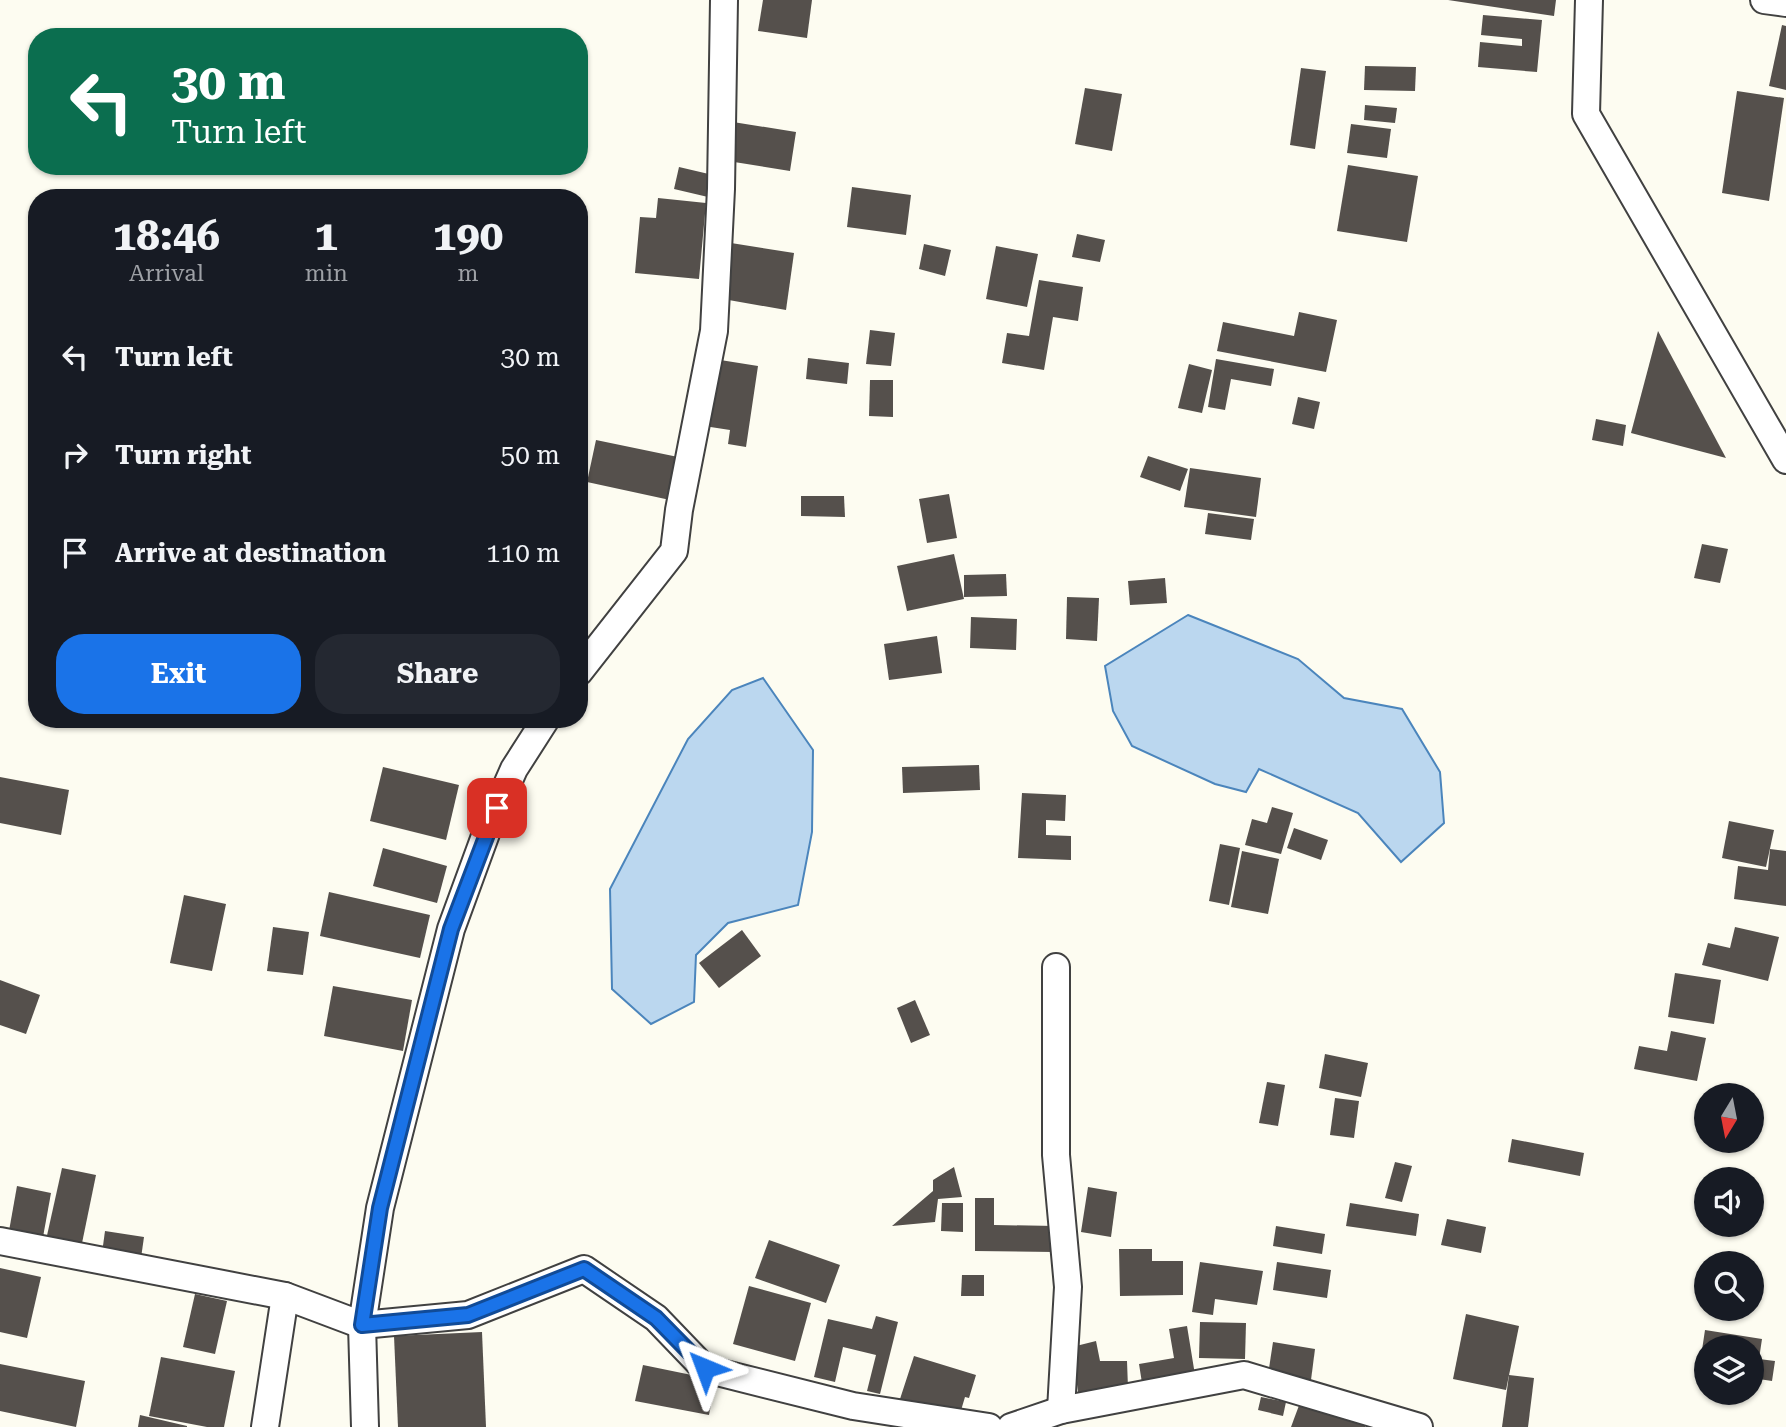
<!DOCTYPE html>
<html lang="en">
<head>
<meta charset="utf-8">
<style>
	:root { --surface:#171b24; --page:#242831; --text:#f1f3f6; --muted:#9ea1a6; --accent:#1a73e8 }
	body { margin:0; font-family:"Roboto Serif",serif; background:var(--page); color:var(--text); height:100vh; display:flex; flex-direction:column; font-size:26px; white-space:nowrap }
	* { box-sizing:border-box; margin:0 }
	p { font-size:23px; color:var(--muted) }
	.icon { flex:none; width:38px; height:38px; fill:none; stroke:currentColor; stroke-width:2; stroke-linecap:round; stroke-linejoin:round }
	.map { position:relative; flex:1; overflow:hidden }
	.side { position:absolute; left:28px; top:189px; width:560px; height:539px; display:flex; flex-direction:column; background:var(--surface); border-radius:28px; box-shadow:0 2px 5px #0004 }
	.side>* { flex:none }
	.guide { position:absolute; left:28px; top:28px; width:560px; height:147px; border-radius:28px; box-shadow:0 2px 5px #0004; background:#0b6e4f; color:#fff; overflow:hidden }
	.needle { width:46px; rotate:190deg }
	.controls { position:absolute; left:1694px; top:1083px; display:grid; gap:14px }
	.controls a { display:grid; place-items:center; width:70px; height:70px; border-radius:50%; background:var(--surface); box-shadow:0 2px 5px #0004; font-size:35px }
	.pin { position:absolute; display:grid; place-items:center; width:60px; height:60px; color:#fff; margin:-30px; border-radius:14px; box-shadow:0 4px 10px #0006 }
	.me { position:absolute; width:77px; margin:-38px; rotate:316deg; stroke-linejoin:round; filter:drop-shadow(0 0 5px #0008) }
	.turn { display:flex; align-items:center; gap:24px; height:147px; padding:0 28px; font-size:32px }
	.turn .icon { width:91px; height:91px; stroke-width:2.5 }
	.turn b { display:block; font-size:49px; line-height:60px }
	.eta { display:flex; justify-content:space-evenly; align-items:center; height:119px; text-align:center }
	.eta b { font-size:42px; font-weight:700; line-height:49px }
	.button { display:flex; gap:14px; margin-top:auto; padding:14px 28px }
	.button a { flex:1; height:80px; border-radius:28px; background:var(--accent); color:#fff; font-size:28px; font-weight:700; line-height:80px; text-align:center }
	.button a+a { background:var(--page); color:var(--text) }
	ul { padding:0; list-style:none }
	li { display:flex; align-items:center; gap:21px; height:98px; padding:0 28px }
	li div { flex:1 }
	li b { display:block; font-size:26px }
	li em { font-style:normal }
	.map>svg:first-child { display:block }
	.water { fill:#bbd7ef; stroke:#4b85bc; stroke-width:2 }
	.building { fill:#55504c }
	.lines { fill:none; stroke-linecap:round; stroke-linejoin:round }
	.minor-casing { stroke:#414141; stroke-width:30 }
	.minor { stroke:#fff; stroke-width:26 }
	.route-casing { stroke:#114b97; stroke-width:18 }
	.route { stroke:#1a73e8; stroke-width:12 }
</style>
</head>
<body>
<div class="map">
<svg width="1786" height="1427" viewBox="0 0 1786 1427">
	<rect width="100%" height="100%" fill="#fdfcf1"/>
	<g class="water">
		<path d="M1188 615 1298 659 1344 698 1402 709 1440 772 1444 823 1401 862 1358 813 1259 769 1246 792 1215 784 1132 746 1113 711 1105 666Z"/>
		<path d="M763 678 813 750 812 832 798 905 728 923 696 955 694 1002 651 1024 612 989 610 889 688 739 732 690Z"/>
	</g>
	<g class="building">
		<path d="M763 0H812L807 38 758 31Z"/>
		<path d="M1448 0H1556L1554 16Z"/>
		<path d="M1483 15 1542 20 1537 72 1478 67 1480 42 1522 46V39L1481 35Z"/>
		<path d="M1782 25 1786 26V90L1769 86Z"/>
		<path d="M1365 66 1416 67 1415 91 1364 90Z"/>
		<path d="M1301 68 1326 71 1315 149 1290 145Z"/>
		<path d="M1085 88 1122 94 1112 151 1075 144Z"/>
		<path d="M1737 91 1784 98 1769 201 1722 193Z"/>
		<path d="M1365 105 1397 108 1395 123 1364 120Z"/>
		<path d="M733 122 796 132 790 171 728 161Z"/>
		<path d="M1351 124 1391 129 1387 158 1347 153Z"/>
		<path d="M1348 165 1418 176 1407 242 1337 231Z"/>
		<path d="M679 167 713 175 708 197 674 189Z"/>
		<path d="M852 187 911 195 906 235 847 227Z"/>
		<path d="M658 198 706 203 699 279 635 273 640 217 656 218Z"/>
		<path d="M1077 234 1105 240 1100 262 1072 257Z"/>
		<path d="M731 243 794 253 786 310 723 299Z"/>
		<path d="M924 244 951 250 945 276 919 269Z"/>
		<path d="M996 246 1038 254 1027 307 986 299Z"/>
		<path d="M1039 280 1083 287 1078 321 1053 317 1044 370 1002 363 1007 333 1029 336Z"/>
		<path d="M1299 312 1337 320 1326 372 1217 351 1223 322 1294 336Z"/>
		<path d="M870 330 895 333 891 366 866 364Z"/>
		<path d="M1658 331 1726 458 1631 433Z"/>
		<path d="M808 358 849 363 847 384 806 379Z"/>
		<path d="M714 359 758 366 746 447 728 444 730 430 704 426Z"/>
		<path d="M1216 359 1274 369 1271 386 1231 379 1225 410 1208 407Z"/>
		<path d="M1189 364 1212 370 1202 413 1178 408Z"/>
		<path d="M870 380H893V417L869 416Z"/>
		<path d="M1298 397 1320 402 1314 429 1292 424Z"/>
		<path d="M1596 419 1626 425 1623 446 1592 440Z"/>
		<path d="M596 440 678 457 670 500 587 482Z"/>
		<path d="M1148 456 1188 469 1180 491 1140 477Z"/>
		<path d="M1190 468 1261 478 1256 517 1184 507Z"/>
		<path d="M949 494 957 538 927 543 919 499Z"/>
		<path d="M801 496H844L845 517 801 516Z"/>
		<path d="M1208 513 1254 519 1251 540 1205 534Z"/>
		<path d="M1702 544 1728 549 1720 583 1694 578Z"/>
		<path d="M954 554 964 599 907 611 897 566Z"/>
		<path d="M1006 574 1007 596 964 597V575Z"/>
		<path d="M1165 578 1167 603 1130 605 1128 581Z"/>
		<path d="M1067 597 1099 598 1097 641 1066 639Z"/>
		<path d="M971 617 1017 619 1016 650 970 648Z"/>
		<path d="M937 636 942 673 889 680 884 644Z"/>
		<path d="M979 765 980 790 903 793 902 767Z"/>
		<path d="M383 767 459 785 446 840 370 821Z"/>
		<path d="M0 777 69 790 61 835 0 823Z"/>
		<path d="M1022 793 1066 795 1065 821 1046 820V835L1071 836V860L1018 858Z"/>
		<path d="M1272 807 1293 813 1281 854 1245 845 1252 819 1267 823Z"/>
		<path d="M1729 821 1774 830 1766 867 1722 858Z"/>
		<path d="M1294 828 1328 840 1321 860 1287 848Z"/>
		<path d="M1220 844 1240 848 1229 905 1209 901Z"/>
		<path d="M383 848 447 866 437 903 373 886Z"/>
		<path d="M1770 849 1786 851V906L1734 899 1738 866 1768 870Z"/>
		<path d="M1242 851 1279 859 1268 914 1231 907Z"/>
		<path d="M329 892 430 915 420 958 320 936Z"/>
		<path d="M184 895 226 904 212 971 170 963Z"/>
		<path d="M273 927 309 932 303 975 267 971Z"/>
		<path d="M1735 927 1779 937 1768 981 1702 965 1708 943 1730 948Z"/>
		<path d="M742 930 761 956 719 988 699 963Z"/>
		<path d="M1675 973 1721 980 1714 1024 1668 1017Z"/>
		<path d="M0 980 40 995 26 1034 0 1025Z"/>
		<path d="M333 986 412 1000 403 1051 324 1036Z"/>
		<path d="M915 1000 930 1035 911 1043 897 1008Z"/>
		<path d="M1671 1031 1706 1038 1697 1081 1634 1069 1639 1046 1667 1051Z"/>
		<path d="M1325 1054 1368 1063 1361 1097 1319 1088Z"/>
		<path d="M1267 1082 1285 1085 1278 1126 1259 1123Z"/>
		<path d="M1335 1098 1359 1101 1354 1138 1330 1135Z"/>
		<path d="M1512 1139 1584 1153 1580 1176 1508 1162Z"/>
		<path d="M1395 1162 1412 1166 1402 1202 1385 1198Z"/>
		<path d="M954 1167 962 1197 938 1199 935 1222 892 1226 933 1191V1180Z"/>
		<path d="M62 1168 96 1175 81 1248 46 1240Z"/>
		<path d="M17 1186 51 1193 43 1237 9 1231Z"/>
		<path d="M1088 1187 1117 1192 1111 1237 1081 1232Z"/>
		<path d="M975 1198H994V1225L1055 1226 1054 1252 975 1251Z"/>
		<path d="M942 1203H963V1232L941 1231Z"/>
		<path d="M1350 1203 1419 1214 1416 1236 1346 1226Z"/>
		<path d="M1447 1219 1486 1227 1481 1253 1441 1245Z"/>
		<path d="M1276 1226 1325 1234 1322 1254 1273 1246Z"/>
		<path d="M105 1231 144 1237 141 1258 102 1253Z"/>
		<path d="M769 1240 840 1265 826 1303 755 1278Z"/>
		<path d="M1119 1249H1152V1261H1183V1295L1120 1296Z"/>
		<path d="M1200 1262 1263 1271 1257 1305 1215 1299 1213 1315 1192 1312Z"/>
		<path d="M1277 1262 1331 1270 1327 1298 1273 1290Z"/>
		<path d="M0 1268 41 1277 27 1338 0 1332Z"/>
		<path d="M962 1275H984V1296H961Z"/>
		<path d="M749 1286 811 1303 795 1361 733 1344Z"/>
		<path d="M195 1294 227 1301 215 1354 183 1347Z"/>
		<path d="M1466 1314 1519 1326 1506 1390 1453 1379Z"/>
		<path d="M876 1316 898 1322 880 1394 867 1391 876 1355 843 1347 835 1382 814 1377 828 1319 872 1329Z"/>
		<path d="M1200 1322 1246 1323 1245 1359 1199 1358Z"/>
		<path d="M1187 1326 1195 1375 1142 1383 1139 1364 1174 1358 1169 1329Z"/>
		<path d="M1705 1330 1762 1339 1759 1359 1775 1361 1772 1381 1752 1378V1348H1706V1371L1699 1370Z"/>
		<path d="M482 1332 486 1427H398L394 1336Z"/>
		<path d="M1096 1341 1100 1361H1127L1128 1388 1078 1392 1072 1347Z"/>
		<path d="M1273 1342 1315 1349 1311 1380 1268 1375Z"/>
		<path d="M914 1356 976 1375 969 1398 965 1397 959 1417 900 1399Z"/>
		<path d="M161 1357 235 1371 224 1427H207L149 1416Z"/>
		<path d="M0 1364 85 1381 76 1427 0 1411Z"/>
		<path d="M643 1365 716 1380 709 1415 635 1401Z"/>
		<path d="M1509 1375 1534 1378 1528 1427H1502Z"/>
		<path d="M1261 1397 1286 1402 1283 1416 1258 1410Z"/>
		<path d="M1301 1400 1367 1421 1365 1427H1291Z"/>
		<path d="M140 1415 187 1426V1427H138Z"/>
	</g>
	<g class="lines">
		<defs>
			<g id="minor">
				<path d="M1589 0 1586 114 1786 460"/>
				<path d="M1764 0 1786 3"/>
				<path d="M579 672 674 551 679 510 714 331 721 189 724 0"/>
				<path d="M1056 967V1155L1068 1287 1061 1410"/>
				<path d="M0 1241 285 1296 362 1325 468 1315 584 1269 656 1318 705 1369 853 1406 989 1427"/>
				<path d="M265 1427 285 1296"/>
				<path d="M365 1427 362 1325 380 1208 451 929 488 828 514 769 546 719"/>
				<path d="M1011 1427 1061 1410 1244 1375 1419 1427"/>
			</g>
		</defs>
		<use href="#minor" class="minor-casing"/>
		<use href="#minor" class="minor"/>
	</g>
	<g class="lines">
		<defs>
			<path id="route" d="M497 808 451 929 380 1208 362 1325 468 1315 584 1269 656 1318 705 1368"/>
		</defs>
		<use href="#route" class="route-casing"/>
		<use href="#route" class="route"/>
	</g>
</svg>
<div class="controls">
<a><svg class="needle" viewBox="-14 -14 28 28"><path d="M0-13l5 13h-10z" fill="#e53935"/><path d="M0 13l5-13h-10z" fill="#9ea1a6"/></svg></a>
<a><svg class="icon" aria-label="sound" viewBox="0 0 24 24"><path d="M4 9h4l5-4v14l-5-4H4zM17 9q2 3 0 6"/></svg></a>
<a><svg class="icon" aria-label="search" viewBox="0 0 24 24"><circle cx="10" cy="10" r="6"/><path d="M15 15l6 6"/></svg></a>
<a><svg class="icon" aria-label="layers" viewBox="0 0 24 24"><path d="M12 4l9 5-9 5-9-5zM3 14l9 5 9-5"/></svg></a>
</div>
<div class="pin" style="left:497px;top:808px;background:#d93025"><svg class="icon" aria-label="arrive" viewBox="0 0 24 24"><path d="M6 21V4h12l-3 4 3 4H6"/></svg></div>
<svg class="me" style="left:705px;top:1368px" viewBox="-20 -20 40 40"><path d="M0-17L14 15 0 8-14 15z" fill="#1a73e8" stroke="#fff" stroke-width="4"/></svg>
<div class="guide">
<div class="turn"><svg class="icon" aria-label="left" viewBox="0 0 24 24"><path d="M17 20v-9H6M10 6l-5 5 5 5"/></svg><div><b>30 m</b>Turn left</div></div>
</div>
<section class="side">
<div class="eta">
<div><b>18:46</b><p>Arrival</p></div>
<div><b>1</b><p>min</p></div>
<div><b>190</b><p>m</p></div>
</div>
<ul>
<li><svg class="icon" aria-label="left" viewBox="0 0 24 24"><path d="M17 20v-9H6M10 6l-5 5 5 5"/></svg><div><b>Turn left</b></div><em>30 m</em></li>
<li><svg class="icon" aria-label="right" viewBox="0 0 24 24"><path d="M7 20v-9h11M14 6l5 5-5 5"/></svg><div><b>Turn right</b></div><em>50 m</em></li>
<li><svg class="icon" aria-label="arrive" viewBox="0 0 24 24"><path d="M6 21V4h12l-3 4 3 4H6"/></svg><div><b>Arrive at destination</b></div><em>110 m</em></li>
</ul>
<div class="button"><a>Exit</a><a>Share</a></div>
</section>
</div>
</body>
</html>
